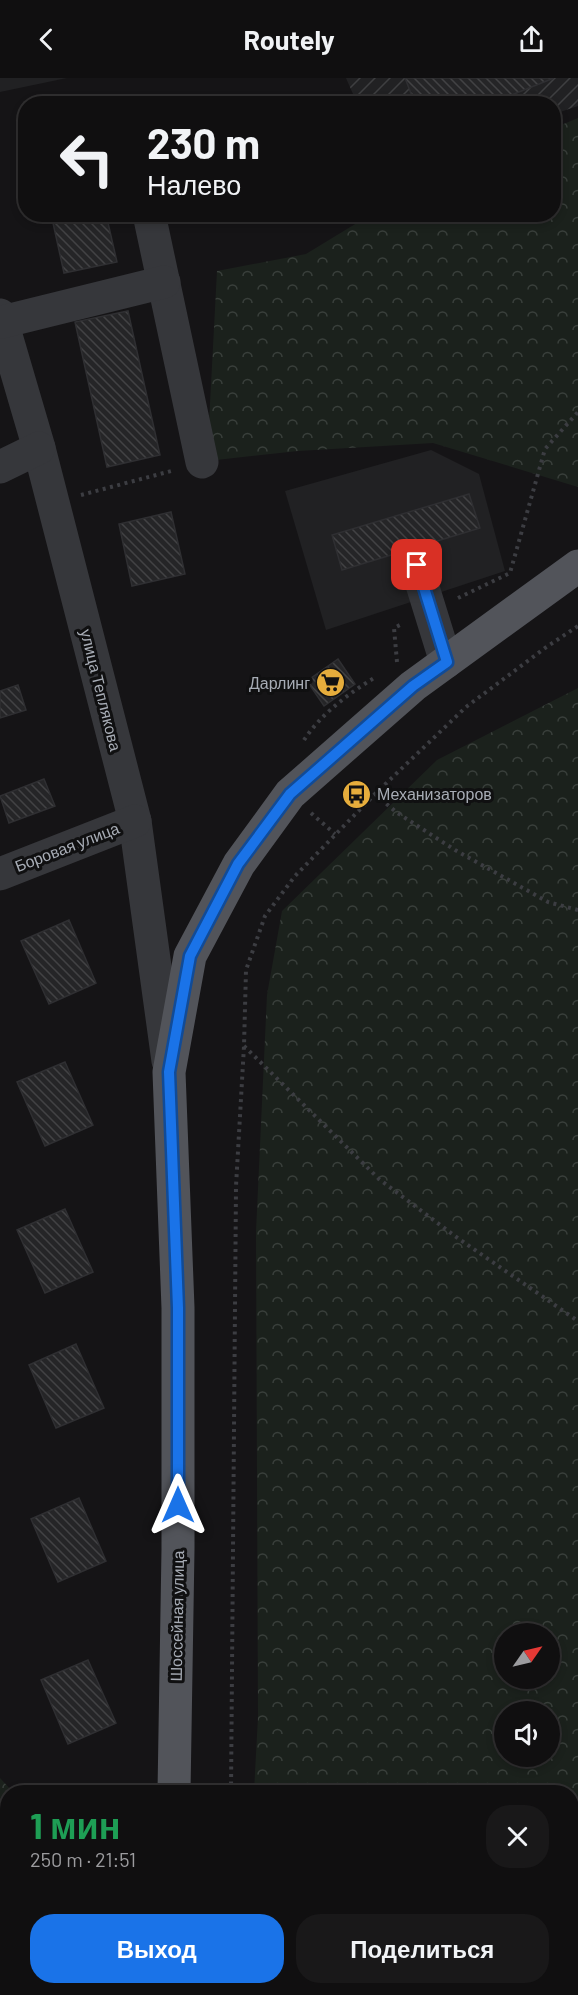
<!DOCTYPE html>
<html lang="ru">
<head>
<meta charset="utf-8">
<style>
	:root { --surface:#100f10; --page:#191819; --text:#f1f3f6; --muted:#9c9c9f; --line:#302f30; --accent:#1a73e8 }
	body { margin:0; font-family:Barlow,sans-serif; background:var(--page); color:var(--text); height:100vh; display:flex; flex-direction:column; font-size:22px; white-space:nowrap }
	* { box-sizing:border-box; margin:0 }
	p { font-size:20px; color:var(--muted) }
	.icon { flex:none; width:33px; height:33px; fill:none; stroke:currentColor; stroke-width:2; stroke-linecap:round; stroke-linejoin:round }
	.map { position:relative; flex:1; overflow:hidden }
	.details { position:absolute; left:0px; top:1707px; width:579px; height:210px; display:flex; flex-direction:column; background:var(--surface); border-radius:24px 24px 0 0; box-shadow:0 3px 9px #0003,0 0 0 2px var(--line) }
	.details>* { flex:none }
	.hud { position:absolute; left:18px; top:18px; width:543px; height:126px; border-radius:24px; box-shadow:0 3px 9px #0003,0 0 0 2px var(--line); background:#100f10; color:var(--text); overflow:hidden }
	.needle { width:39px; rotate:56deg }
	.fabs { position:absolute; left:494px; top:1545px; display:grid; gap:12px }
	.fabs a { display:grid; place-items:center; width:66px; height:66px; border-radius:50%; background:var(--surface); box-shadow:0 3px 9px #0003,0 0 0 2px var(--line); font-size:30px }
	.pin { position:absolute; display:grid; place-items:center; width:51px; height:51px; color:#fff; margin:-26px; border-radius:12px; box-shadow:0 3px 9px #0006 }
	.me { position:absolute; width:66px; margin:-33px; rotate:0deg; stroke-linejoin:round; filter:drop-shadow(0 0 4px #0008) }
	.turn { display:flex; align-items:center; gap:21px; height:126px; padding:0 30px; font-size:27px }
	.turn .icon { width:78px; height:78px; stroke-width:2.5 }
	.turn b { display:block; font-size:42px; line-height:51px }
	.round { display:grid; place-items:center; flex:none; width:63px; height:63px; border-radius:24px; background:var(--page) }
	.summary { display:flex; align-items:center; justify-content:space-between; height:102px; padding:0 30px }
	h1 { font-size:36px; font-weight:700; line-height:45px; color:#1e9e55 }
	.button { display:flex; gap:12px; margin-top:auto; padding:12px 30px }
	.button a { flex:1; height:69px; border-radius:24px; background:var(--accent); color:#fff; font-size:24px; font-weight:700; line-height:69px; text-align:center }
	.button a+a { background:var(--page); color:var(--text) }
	header { display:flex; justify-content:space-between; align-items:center; height:78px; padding:0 30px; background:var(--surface); font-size:27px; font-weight:700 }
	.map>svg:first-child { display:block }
	.built { fill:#212123 }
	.industrial { fill:url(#industrial-furrows) }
	.forest { fill:url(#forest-crowns); fill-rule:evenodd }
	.building { fill:url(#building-back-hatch); stroke:#2f2f32; stroke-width:1.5 }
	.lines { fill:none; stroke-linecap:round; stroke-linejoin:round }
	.path { stroke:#3c3d42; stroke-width:4; stroke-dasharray:3 4.5; stroke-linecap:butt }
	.minor { stroke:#36373b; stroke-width:33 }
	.major { stroke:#52545a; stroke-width:33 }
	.route-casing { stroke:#114b97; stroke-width:15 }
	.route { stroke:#1a73e8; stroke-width:10 }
	.labels { text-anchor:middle; stroke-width:6; stroke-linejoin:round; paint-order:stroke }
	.poi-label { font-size:16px; fill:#a7acb5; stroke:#101011; text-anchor:end }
	.street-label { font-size:16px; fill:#a7acb5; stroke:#101011 }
</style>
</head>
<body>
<header><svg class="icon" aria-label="back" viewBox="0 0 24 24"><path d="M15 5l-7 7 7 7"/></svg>Routely<svg class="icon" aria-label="share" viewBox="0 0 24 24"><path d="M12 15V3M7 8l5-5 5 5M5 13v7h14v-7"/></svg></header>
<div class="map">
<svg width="578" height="1917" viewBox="0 0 578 1917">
	<defs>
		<pattern id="industrial-furrows" width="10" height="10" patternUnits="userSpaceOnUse" patternTransform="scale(1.5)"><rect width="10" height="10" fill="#212123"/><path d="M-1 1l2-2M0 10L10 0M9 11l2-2" fill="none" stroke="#3e3f41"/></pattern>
		<pattern id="forest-crowns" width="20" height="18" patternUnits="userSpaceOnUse" patternTransform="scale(1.5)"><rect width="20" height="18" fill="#1b211c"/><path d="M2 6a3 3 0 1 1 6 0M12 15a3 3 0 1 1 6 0" fill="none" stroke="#393f3b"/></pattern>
		<pattern id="building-back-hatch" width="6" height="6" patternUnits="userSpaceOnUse" patternTransform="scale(1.5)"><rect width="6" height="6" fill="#252527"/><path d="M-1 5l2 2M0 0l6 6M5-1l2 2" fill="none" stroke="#424244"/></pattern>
	</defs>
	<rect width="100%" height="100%" fill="#151416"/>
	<g class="built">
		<path d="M0 0H67L0 14Z"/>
		<path d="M431 372 479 396 505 493 326 552 285 413Z"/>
	</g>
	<path class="industrial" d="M346 0H578V28L554 36V26L357 25Z"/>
	<g class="forest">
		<path d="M578 40V409L433 365 298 373 207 383 217 193 306 176 370 137 554 136V50Z"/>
		<path d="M578 610V1917H244V1910H572V1714H254L258 1639 256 1154 267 917 282 833 437 682ZM504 1556H549V1600H504ZM504 1634H549V1678H504Z"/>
		<path d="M0 1700 13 1714H8V1910H102V1917H0Z"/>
	</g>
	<g class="building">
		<path d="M405 0H554L489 26H415Z"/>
		<path d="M51 136H106L117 184 64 195Z"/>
		<path d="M128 233 160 377 107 389 75 244Z"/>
		<path d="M469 416 480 450 342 492 332 457Z"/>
		<path d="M171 434 185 496 132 508 119 446Z"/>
		<path d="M338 581 355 606 324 628 307 603Z"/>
		<path d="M18 607 26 632 0 640V613Z"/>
		<path d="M44 701 55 728 9 745 0 718Z"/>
		<path d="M69 842 96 905 49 926 21 863Z"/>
		<path d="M65 984 93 1047 45 1068 17 1004Z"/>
		<path d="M65 1131 93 1194 45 1215 17 1152Z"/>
		<path d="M76 1266 104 1330 56 1350 29 1287Z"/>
		<path d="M79 1420 106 1483 58 1504 31 1441Z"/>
		<path d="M88 1582 116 1645 68 1666 41 1602Z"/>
	</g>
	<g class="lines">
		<g class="path">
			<path d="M81 417 175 392"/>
			<path d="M458 520 510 495 545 371 578 334"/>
			<path d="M397 584 394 550 402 546"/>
			<path d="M304 662C321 636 348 616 374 600"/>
			<path d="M375 716 396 734 455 772 548 824 578 832"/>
			<path d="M311 735 335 756"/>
			<path d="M244 968 379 1101 459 1161 578 1243"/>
			<path d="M231 1714 236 1108 244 968 246 892 265 838 295 798 375 716 466 629 545 570 578 548"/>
			<path d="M229 1917V1910"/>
		</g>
		<g class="minor">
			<path d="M149 136 202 384"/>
			<path d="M0 237 39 370 135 743 168 983"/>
			<path d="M2 244 164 204"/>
			<path d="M0 389 39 370"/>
			<path d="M416 487 446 584"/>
			<path d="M0 796 135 743"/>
		</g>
		<g class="major">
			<path d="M174 1714 178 1471V1230L169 994 190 878 239 786 290 716 413 608 578 488"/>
			<path d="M159 1917 160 1910"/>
		</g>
	</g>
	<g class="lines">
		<defs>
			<path id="route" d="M178 1427V1230L169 994 190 878 238 786 290 716 413 608 447 584 417 487"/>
		</defs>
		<use href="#route" class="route-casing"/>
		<use href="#route" class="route"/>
	</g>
	<defs>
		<symbol id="supermarket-disc" viewBox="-11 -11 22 22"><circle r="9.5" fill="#e6ad3c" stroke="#101011"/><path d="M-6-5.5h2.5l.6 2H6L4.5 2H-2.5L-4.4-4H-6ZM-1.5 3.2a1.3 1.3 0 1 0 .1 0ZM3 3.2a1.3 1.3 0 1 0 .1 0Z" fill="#111"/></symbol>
		<symbol id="bus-disc" viewBox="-11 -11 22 22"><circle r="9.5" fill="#e6ad3c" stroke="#101011"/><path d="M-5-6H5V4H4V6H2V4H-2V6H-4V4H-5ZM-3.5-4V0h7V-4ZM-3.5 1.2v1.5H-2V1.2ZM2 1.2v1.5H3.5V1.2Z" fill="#111"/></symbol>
	</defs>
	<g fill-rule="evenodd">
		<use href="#supermarket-disc" x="314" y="588" width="33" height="33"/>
		<use href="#bus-disc" x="340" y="700" width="33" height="33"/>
	</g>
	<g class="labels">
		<g class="poi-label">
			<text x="310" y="611">Дарлинг</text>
			<text x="377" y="722" text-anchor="start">Механизаторов</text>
		</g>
		<g class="street-label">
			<text transform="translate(101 612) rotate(76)" y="6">улица Теплякова</text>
			<text transform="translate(67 769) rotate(-21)" y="6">Боровая улица</text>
			<text transform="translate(177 1538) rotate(-89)" y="6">Шоссейная улица</text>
		</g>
	</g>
</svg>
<div class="fabs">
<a><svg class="needle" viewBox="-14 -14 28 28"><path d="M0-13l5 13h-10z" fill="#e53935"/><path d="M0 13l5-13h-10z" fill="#9c9c9f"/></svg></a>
<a><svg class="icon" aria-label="sound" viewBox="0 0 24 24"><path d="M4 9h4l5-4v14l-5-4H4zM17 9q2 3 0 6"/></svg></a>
</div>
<div class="pin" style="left:417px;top:487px;background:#d93025"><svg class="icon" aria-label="arrive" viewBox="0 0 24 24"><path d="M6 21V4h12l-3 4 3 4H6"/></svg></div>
<svg class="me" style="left:178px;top:1427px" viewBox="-20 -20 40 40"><path d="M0-17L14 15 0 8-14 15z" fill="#1a73e8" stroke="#fff" stroke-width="4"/></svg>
<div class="hud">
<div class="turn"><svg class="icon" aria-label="left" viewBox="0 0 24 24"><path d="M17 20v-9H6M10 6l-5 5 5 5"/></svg><div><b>230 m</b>Налево</div></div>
</div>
<section class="details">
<div class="summary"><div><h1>1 мин</h1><p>250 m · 21:51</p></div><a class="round"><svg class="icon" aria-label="close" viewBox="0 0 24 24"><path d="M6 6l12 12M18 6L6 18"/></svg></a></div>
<div class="button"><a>Выход</a><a>Поделиться</a></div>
</section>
</div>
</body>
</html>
